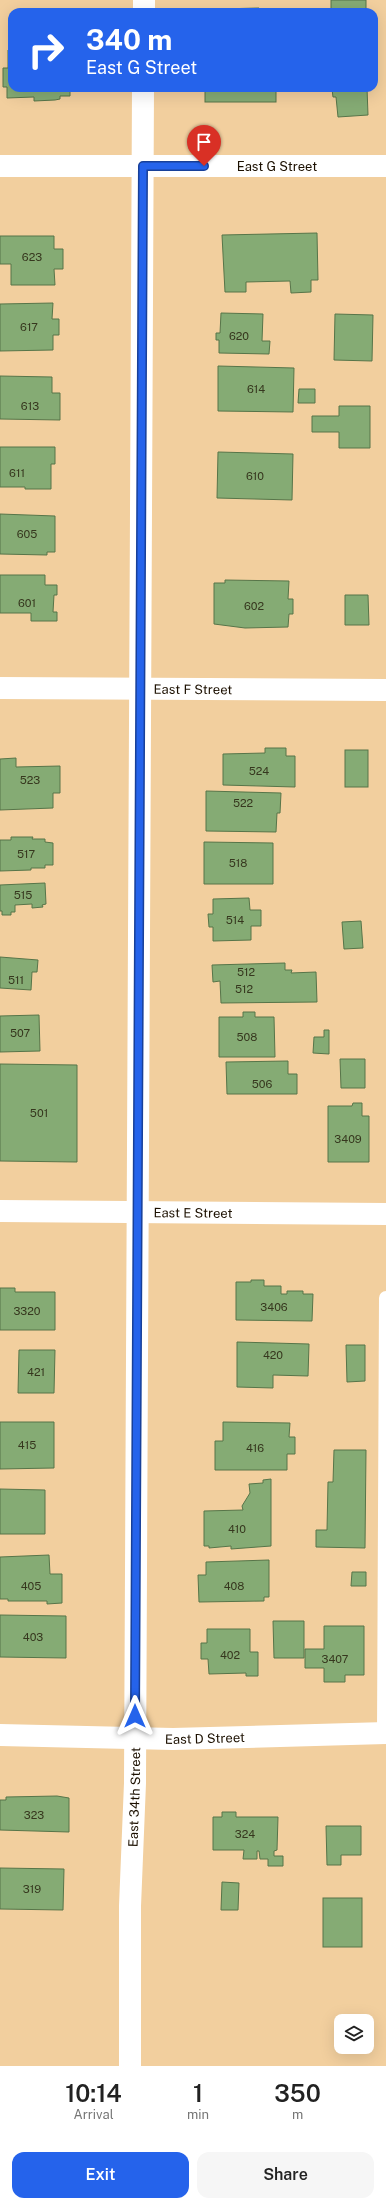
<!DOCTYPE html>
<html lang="en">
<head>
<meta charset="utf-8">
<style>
	:root { --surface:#fff; --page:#f6f6f6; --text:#222; --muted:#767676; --accent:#2563eb }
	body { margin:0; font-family:"Public Sans",sans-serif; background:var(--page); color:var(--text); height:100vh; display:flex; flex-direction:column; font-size:15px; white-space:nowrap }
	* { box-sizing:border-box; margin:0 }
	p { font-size:13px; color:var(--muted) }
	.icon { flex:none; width:22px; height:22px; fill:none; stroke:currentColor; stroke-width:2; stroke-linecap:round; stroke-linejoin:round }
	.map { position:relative; height:2066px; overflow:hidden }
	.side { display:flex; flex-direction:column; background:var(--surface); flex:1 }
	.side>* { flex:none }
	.top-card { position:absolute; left:8px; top:8px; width:370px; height:84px; border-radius:12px; box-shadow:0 4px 16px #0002; background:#2563eb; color:#fff; overflow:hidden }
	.tools { position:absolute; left:334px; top:2014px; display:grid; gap:8px }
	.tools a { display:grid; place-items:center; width:40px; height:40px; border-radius:8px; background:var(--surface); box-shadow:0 4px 16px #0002; font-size:20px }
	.pin { position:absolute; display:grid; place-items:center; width:34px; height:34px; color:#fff; margin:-41px -17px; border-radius:50% 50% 50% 0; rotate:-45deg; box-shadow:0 0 4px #0007 }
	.pin .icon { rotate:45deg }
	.me { position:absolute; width:44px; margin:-22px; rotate:0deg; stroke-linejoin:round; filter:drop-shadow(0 0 3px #0008) }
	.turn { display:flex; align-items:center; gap:14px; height:84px; padding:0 12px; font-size:18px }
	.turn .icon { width:52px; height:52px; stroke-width:2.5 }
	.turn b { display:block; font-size:28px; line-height:34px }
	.eta { display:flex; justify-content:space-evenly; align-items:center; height:68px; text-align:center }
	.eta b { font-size:24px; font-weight:600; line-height:28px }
	.action { display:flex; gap:8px; margin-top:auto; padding:8px 12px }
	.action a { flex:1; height:46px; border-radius:12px; background:var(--accent); color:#fff; font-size:16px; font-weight:600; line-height:46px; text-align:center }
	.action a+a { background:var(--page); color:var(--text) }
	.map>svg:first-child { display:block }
	.building { fill:#85ab74; stroke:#577549 }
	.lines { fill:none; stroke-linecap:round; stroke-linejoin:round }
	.service { stroke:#fff; stroke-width:14 }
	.minor { stroke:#fff; stroke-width:22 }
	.tertiary { stroke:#fff; stroke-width:22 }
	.route-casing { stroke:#184099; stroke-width:10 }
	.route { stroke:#2563eb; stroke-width:7 }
	.labels { text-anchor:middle; stroke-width:4; stroke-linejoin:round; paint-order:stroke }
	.number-label { font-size:11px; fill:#36371e }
	.street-label { font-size:13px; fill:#1c1001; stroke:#ffdcaa }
</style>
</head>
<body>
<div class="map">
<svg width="386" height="2066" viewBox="0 0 386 2066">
	<rect width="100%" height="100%" fill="#f2cf9e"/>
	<g class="building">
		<rect x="331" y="0" width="35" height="12"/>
		<path d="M259 8V12H284H213L220 9Z"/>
		<path d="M8 50H12V88H70V96H60V99L55 100 34 101V97L7 98V87H3V68H8Z"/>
		<rect x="205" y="88" width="71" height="14"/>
		<path d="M367 88 368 115 338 117 336 97H333L332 89Z"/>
		<path d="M317 233 318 280H311V292L291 293 290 281 246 282V292H225L222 235Z"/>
		<path d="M0 236H54V249H63V269H54L55 285H11V264H0Z"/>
		<path d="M53 303 52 319H59V335H53V350L0 351V304Z"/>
		<path d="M221 313 263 314 262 341H270L269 354 219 353V340H216V333H220Z"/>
		<path d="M335 314 373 315 372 361 334 360Z"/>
		<path d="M218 366 294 368 293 412 218 411Z"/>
		<path d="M0 376 52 377V393H60V420L0 419Z"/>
		<path d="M299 389H315V403H298Z"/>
		<path d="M339 406H370V448H339V432H312V416H339Z"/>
		<path d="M0 447H55V464H51V489H25V487H0Z"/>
		<path d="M218 452 293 454 292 500 217 498Z"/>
		<path d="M0 514 55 516V552H47V555L0 554Z"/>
		<path d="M0 575H45V585H57V595H54L53 612H57V621H31V613H0Z"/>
		<path d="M225 580 289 581 288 599H293V614H289L288 627 245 628 214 624V583H225Z"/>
		<path d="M345 595H368L369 625H345Z"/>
		<path d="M265 748H286V756H295V787L223 785V754L265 753Z"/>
		<rect x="345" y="750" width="23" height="37"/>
		<path d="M16 758V767L60 766V793H53V808L0 810V759Z"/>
		<path d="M206 791 281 793 280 813H277L276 832 206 831Z"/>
		<path d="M11 837H33L32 839H45V842L53 843V865H45V868H31V870L0 871V840H11Z"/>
		<path d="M204 842 273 843V884H204Z"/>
		<path d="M45 883 46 904 42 905 43 907 32 908V904L15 905V912H11V915H2V911H0V885Z"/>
		<path d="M249 898 250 910H261V926H251V940L213 941V927H209L208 914H213V899Z"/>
		<path d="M361 921 363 948 344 949 342 922Z"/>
		<path d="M0 957 38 960 37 972H32L31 990 0 988Z"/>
		<path d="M285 963V970H292L291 973 316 972 317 1002 221 1003 220 981 213 982 212 965Z"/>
		<path d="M243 1012H255V1017H274L275 1057H219V1017H243Z"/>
		<path d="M39 1015 40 1051 0 1052V1016Z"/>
		<path d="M324 1030H329V1054L313 1053 314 1037H324Z"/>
		<path d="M340 1059H365V1088H341Z"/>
		<path d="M288 1061V1074H297V1094H227L226 1062Z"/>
		<path d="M0 1064 77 1065V1162L0 1161Z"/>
		<path d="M353 1103H362V1116H369V1162H328V1106H352Z"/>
		<path d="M251 1280H264V1286H281V1294H287V1291H303V1294H313L312 1321 236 1320V1282H251Z"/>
		<path d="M0 1288H15V1292H55V1330H0Z"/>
		<path d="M237 1342 309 1344 308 1376 273 1375V1388L237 1387Z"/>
		<path d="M346 1345H365V1381L347 1382Z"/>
		<path d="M19 1350H55L54 1393H18Z"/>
		<path d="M0 1422H54V1468L0 1469Z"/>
		<path d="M223 1422 290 1423 289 1437H295V1454H287V1470H215V1441H223Z"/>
		<path d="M334 1450H366L365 1548 316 1547V1530H327L328 1482H333Z"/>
		<path d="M271 1479V1546L231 1549V1546L209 1548V1546H204V1511L243 1510 242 1506 250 1493 249 1484 263 1483V1480Z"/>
		<path d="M0 1489 45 1490V1534H0Z"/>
		<path d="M49 1555 50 1574H62V1603L47 1604V1601H8V1599H0V1557Z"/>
		<path d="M269 1560V1597H264V1601L199 1602 198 1575H206V1562Z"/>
		<path d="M352 1572H366V1586H351Z"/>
		<path d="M0 1615 66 1616V1658L0 1657Z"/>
		<path d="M273 1621H304V1658H274Z"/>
		<path d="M324 1626H364V1675H345V1682H324V1668H305V1649H324Z"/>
		<path d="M207 1629H250V1652H258V1676H246V1673L209 1674 208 1659H201V1643H207Z"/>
		<path d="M57 1796 69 1798V1832L0 1830V1800H6V1797Z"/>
		<path d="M222 1812H236V1817H278L277 1850 274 1851V1856H283V1866H268V1859H260L259 1851H257V1859H243L244 1850H213V1817H222Z"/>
		<path d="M326 1826H361V1855H341V1865H327Z"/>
		<path d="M0 1868 64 1869 63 1910 0 1909Z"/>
		<path d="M222 1882 239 1883 238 1910H221Z"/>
		<rect x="323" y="1898" width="39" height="49"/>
	</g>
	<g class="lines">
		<path class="service" d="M384 1733 386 1298"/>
		<g class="minor">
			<path id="s1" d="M0 166H386"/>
			<path id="s2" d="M0 688 386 690"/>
			<path id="s3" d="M0 1211 386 1214"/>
			<path id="s4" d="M0 1735 173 1739 386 1733"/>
		</g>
		<g class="tertiary">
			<path d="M144 12V0"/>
			<path id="s5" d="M130 2066V1906L135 1783 143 88"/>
		</g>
	</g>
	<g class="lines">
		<defs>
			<path id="route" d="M135 1716 143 166H204"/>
		</defs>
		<use href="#route" class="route-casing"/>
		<use href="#route" class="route"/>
	</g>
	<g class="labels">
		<g class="number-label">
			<text x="32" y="261">623</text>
			<text x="29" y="331">617</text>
			<text x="239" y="340">620</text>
			<text x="256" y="393">614</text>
			<text x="30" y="410">613</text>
			<text x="17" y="477">611</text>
			<text x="255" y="480">610</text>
			<text x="27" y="538">605</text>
			<text x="27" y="607">601</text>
			<text x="254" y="610">602</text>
			<text x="259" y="775">524</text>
			<text x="30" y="784">523</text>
			<text x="243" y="807">522</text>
			<text x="26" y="858">517</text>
			<text x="238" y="867">518</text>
			<text x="23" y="899">515</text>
			<text x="235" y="924">514</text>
			<text x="246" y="976">512</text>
			<text x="16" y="984">511</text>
			<text x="244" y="993">512</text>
			<text x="20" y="1037">507</text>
			<text x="247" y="1041">508</text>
			<text x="262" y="1088">506</text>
			<text x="39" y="1117">501</text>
			<text x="348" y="1143">3409</text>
			<text x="274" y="1311">3406</text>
			<text x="27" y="1315">3320</text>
			<text x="273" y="1359">420</text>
			<text x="36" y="1376">421</text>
			<text x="27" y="1449">415</text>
			<text x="255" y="1452">416</text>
			<text x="237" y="1533">410</text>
			<text x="31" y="1590">405</text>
			<text x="234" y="1590">408</text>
			<text x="33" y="1641">403</text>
			<text x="230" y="1659">402</text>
			<text x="335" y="1663">3407</text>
			<text x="34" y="1819">323</text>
			<text x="245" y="1838">324</text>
			<text x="32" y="1893">319</text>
		</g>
		<g class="street-label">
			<text dy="5" stroke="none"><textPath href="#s1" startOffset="277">East G Street</textPath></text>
			<text dy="5" stroke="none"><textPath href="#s2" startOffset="193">East F Street</textPath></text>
			<text dy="5" stroke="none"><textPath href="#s3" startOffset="193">East E Street</textPath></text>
			<text dy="5" stroke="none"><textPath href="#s4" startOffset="205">East D Street</textPath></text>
			<text dy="5" stroke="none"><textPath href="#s5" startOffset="269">East 34th Street</textPath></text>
		</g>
	</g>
</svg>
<div class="tools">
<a><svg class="icon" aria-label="layers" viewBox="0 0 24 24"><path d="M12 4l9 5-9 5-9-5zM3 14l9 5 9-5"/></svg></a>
</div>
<div class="pin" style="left:204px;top:166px;background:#d93025"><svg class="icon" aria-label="arrive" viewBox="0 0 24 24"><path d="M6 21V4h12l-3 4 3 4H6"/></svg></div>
<svg class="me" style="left:135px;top:1716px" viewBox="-20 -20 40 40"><path d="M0-17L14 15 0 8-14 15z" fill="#2563eb" stroke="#fff" stroke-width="4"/></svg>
<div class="top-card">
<div class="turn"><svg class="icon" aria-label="right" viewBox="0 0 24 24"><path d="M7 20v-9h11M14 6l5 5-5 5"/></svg><div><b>340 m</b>East G Street</div></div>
</div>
</div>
<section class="side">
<div class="eta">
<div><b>10:14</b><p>Arrival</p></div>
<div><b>1</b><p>min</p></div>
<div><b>350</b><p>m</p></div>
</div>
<div class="action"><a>Exit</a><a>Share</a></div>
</section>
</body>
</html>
